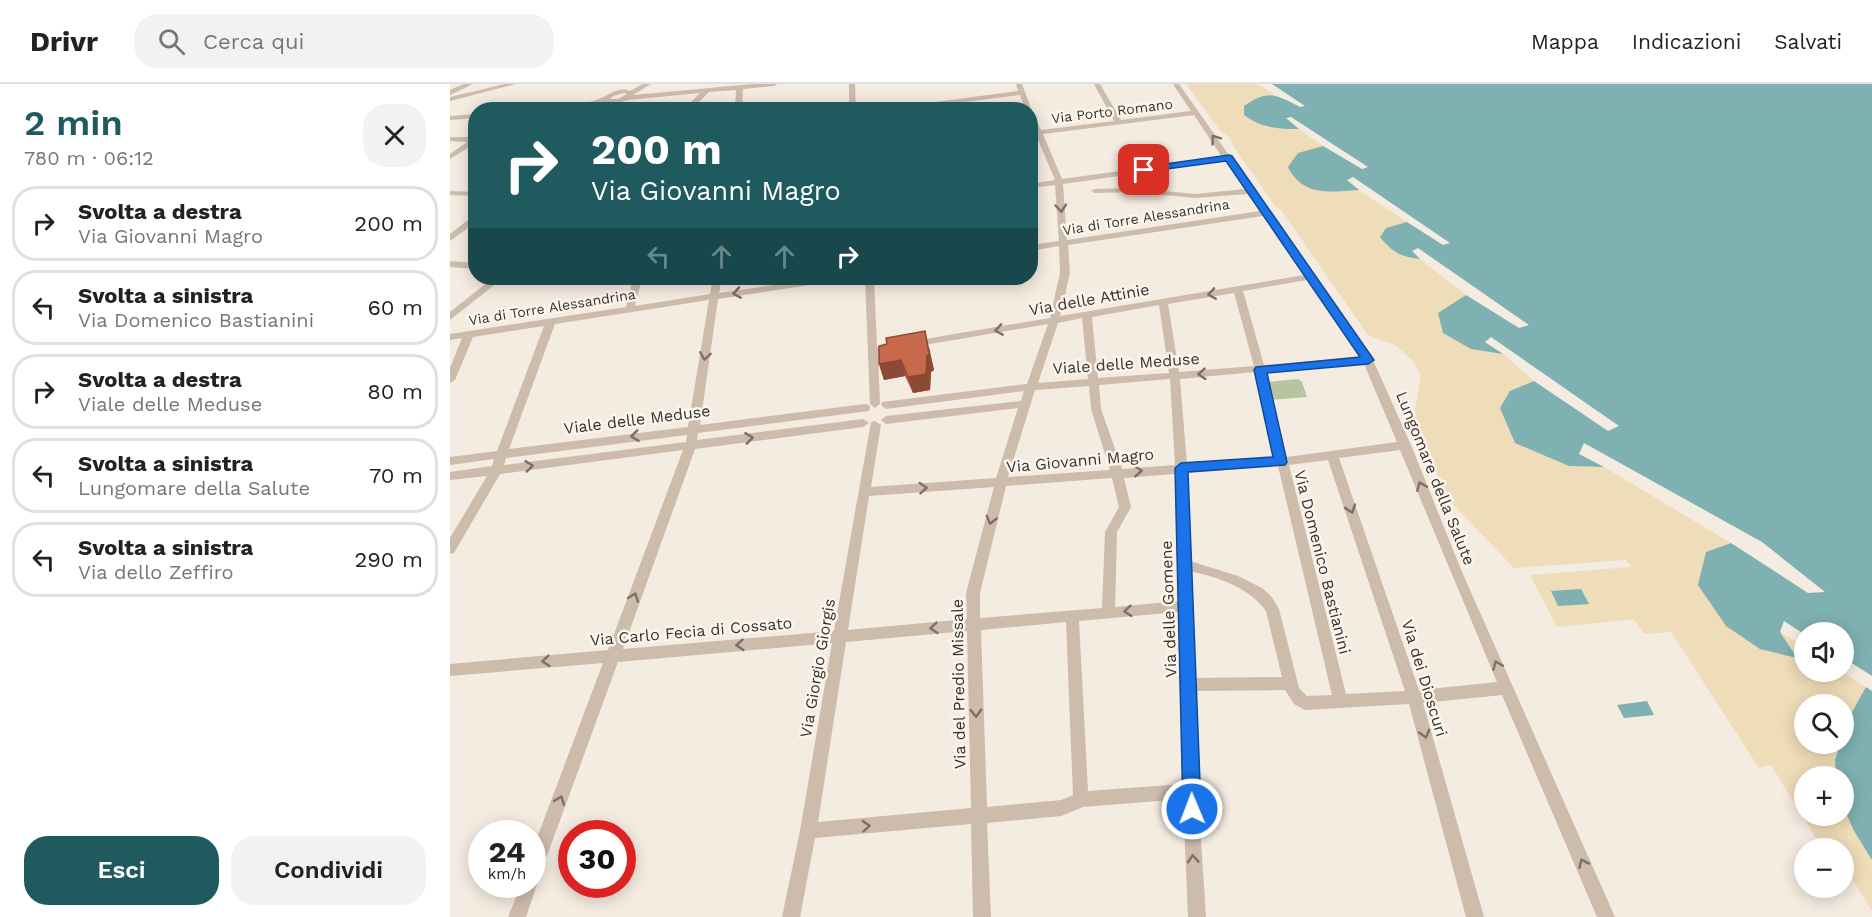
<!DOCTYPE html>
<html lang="it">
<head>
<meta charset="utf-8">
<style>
	:root { --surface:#fff; --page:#f2f2f2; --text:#222; --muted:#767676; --line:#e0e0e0; --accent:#1f5a5e }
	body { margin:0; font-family:"Work Sans",sans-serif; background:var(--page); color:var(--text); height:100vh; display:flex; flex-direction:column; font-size:22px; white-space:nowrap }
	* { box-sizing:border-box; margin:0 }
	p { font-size:20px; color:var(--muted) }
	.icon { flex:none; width:33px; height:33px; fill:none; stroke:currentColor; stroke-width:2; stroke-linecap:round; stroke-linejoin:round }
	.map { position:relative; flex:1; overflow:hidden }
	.side { display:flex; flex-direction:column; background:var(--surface); width:450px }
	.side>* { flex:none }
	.hud { position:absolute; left:18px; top:18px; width:570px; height:183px; border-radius:24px; box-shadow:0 3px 15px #0003; background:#1f5a5e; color:#fff; overflow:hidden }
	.controls { position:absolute; left:1344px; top:538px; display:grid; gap:12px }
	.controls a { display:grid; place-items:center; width:60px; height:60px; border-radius:50%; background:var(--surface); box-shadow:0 3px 15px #0003; font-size:30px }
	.speed { position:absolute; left:18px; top:736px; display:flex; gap:12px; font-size:30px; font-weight:700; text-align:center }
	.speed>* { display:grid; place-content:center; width:78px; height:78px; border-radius:50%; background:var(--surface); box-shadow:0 3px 15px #0003; line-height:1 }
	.speed small { font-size:15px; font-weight:400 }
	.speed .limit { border:9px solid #d22; background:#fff; color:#111 }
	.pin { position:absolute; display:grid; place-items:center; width:51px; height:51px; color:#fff; margin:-26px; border-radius:12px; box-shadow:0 3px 9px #0006 }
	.me { position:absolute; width:66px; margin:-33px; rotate:359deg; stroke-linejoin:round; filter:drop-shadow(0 0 4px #0008) }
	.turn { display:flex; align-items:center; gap:21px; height:126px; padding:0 24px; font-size:27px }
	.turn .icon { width:78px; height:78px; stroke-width:2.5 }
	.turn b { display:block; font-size:42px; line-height:51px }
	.lanes { display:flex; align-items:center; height:57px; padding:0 24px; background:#0003; justify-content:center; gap:30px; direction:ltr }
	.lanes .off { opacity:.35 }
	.round { display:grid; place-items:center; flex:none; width:63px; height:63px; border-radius:24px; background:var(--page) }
	.head { display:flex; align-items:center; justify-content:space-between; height:102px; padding:0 24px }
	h1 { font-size:36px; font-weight:600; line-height:45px; color:var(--accent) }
	.action { display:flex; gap:12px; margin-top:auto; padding:12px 24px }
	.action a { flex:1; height:69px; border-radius:24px; background:var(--accent); color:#fff; font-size:24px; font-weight:600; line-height:69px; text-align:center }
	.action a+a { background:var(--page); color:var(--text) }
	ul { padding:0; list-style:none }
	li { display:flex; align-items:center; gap:18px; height:75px; margin:0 12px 9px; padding:0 12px; border:3px solid var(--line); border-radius:24px }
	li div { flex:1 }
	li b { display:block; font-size:22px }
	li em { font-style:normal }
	header { display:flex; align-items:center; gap:36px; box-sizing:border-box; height:84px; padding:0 30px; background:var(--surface); border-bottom:2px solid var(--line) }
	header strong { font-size:28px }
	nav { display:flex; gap:33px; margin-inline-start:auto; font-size:21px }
	.search { width:420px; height:54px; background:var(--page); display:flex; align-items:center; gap:15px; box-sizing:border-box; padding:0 21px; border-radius:24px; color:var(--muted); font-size:22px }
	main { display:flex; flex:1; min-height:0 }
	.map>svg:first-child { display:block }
	.green { fill:#b8c4a0 }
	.sand { fill:#efdcb8 }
	.water { fill:#7fb0b2 }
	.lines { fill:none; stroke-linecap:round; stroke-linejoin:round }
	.minor { fill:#cdbbac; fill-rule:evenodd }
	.wall { fill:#ac5a40 }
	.shaded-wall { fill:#8c4a34 }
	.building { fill:#c8694b; stroke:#8c4a34; stroke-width:1.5 }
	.oneway { stroke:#7d6f65 }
	.route { fill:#1a73e8; stroke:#114b97; stroke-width:1.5 }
	.labels { text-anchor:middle; stroke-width:5; stroke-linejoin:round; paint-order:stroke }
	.far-street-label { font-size:14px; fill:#3b302b; stroke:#fbf5ee }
	.street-label { font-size:16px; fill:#3b302b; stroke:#fbf5ee }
</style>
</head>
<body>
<header>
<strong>Drivr</strong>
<div class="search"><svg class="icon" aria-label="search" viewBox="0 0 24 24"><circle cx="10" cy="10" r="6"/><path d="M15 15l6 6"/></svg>Cerca qui</div>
<nav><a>Mappa</a><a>Indicazioni</a><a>Salvati</a></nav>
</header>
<main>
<section class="side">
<div class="head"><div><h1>2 min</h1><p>780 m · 06:12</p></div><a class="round"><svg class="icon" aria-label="close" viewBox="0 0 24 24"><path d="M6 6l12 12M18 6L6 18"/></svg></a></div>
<ul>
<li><svg class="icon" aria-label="right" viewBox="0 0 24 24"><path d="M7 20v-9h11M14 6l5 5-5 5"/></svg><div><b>Svolta a destra</b><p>Via Giovanni Magro</p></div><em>200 m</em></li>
<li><svg class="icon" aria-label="left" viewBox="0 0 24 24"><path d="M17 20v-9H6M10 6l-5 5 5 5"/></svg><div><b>Svolta a sinistra</b><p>Via Domenico Bastianini</p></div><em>60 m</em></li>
<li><svg class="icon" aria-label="right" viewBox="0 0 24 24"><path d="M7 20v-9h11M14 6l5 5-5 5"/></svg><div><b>Svolta a destra</b><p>Viale delle Meduse</p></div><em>80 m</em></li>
<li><svg class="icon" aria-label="left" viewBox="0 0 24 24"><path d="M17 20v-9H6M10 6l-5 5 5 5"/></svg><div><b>Svolta a sinistra</b><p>Lungomare della Salute</p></div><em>70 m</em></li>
<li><svg class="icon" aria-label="left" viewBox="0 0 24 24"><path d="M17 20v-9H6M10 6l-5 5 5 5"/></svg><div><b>Svolta a sinistra</b><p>Via dello Zeffiro</p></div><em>290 m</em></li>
</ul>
<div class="action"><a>Esci</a><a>Condividi</a></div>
</section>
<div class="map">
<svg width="1422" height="833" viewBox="0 0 1422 833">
	<rect width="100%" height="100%" fill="#f4ebe1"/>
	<path class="green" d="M848 295 852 298 857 313 819 316 816 298Z"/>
	<path class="sand" d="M736 0H807L825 10 807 13 816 43 849 45 873 62 848 70 886 108 909 106 957 138 936 144 955 173 970 175 1016 211 989 229 1021 265 1053 270 1084 297 1060 307 1119 382 1154 383 1281 459 1256 468 1346 574 1330 548 1354 563V588H1393L1416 603 1394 649V621H1354V660H1390L1385 676 1386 693H1354V732H1394V725L1404 747 1422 776V827L1394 782V765H1383L1379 758 1369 759 1321 681 1309 684 1221 548 1194 550 1184 535 1107 543 1080 491 1181 483 1176 476 1064 484 1000 417 963 338 971 291 962 276 945 261 918 251 831 126 825 122 780 57 782 56 769 45Z"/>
	<g class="water">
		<path d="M822 0H1422V592L1394 574V549L1354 550 1334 537 1330 548 1347 574 1310 565 1276 542 1248 501 1256 468 1281 459 1358 509 1375 508 1312 458 1134 359 1129 370 1154 383 1119 382 1065 359 1050 324 1060 307 1084 297 1158 347 1169 342 1041 253 1035 258 1053 270 1021 265 993 249 988 229 1016 211 1069 244 1079 241 968 164 962 167 970 175C951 173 942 168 930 153L936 144 957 138 993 161 1000 159 903 93 897 96 909 106C881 108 853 113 838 83L848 69 873 62 912 85 918 83 841 33 836 34 849 45C828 45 811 44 794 31V22C818 5 825 10 850 23L855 22Z"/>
		<path d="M1131 505 1139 520 1108 522 1101 507Z"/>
		<path d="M1416 603 1422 607V776L1404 747 1394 725V693H1386L1385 676 1390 660H1394C1394 639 1406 621 1416 603Z"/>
		<path d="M1197 617 1204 631 1174 634 1167 621Z"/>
	</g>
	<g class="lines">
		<g class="minor">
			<path d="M14 0H23L0 11V6Z"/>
			<path d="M55 0H66L0 17V13Z"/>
			<path d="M193 0H201L183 11 303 0H327L324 2 293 5 292 26H285L286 6 259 8 241 26H233L250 9 178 16 165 20 156 18 119 26H103C117 19 135 21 149 15 159 12 167 2 180 7ZM174 9 177 10 168 15H160L163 12Z"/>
			<path d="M399 0H405L406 26H399Z"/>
			<path d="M566 0H572L582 27 591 46 664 37 644 0H650L671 36 741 27 723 0H729L923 276 961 361 1012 488 1165 833H1147L1052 611 973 619 1034 833H1016L959 620 855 626 844 620 835 606 745 607 748 703 750 707 748 711 756 833H738L733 715 633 723 611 732 537 739 541 833H523L521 740 365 754 350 833H332L350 747 382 559 168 578 90 791 86 798 87 801 76 833H58L71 801H82V767L153 579 0 592V580L158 566 233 366 50 390 4 469 0 470V454L37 392 0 396V388L42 382 44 375 0 381V373L47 367 94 242 23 253 5 296 0 299V284L12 254 0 256V250L176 223 183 194H192L185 222 260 210 263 194H272L269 209 371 194H390L386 197 268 215 250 341 415 320 419 321 420 324 419 327 248 349 247 356 413 335 419 339 413 343 245 365 173 565 384 547 421 338 425 337 431 341 421 403 546 394 568 324 436 340 431 336 436 332 571 317 574 307 436 325 431 321 432 318 577 300 598 240 463 263 458 260 463 257 600 234 610 189 609 162 580 167V161L609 157 605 101 580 104V100L605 96 586 51 580 49 584 47 580 39V26H575L570 11 450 26H425L568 7ZM744 31 772 73 612 95 593 50ZM775 77 795 105 745 110 684 104 645 105 641 107 645 109 684 108 745 114 798 110 810 127 617 156 613 100ZM813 132 854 191 610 232 620 189 618 161ZM857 196 910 273 814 281 793 207ZM784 209 804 282 729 288 718 220ZM259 216 238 343 59 365 105 240ZM709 221 719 289 648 294 642 233ZM632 234 638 295 588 299 608 239ZM914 280 947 358 837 373 816 288ZM805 288 826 374 737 381 730 295ZM720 295 725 381 672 385 651 325 649 301ZM639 302 641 325 660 386 558 393 585 306ZM237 351 236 358 54 381 56 374ZM950 366 1047 598 969 606 889 374ZM878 376 955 607 896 610 839 381ZM828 382 882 611 857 612 849 604 829 525 821 512 812 504 788 492 740 477 737 389ZM725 390 728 517 665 523 667 448 681 423 674 394ZM662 394 669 423 655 448 652 524 530 534V509L556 402ZM544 403 516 509 517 535 398 546 419 412ZM740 487C767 493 799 503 816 527L832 593 744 594 742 526 744 522 742 518ZM728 528 732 700 638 707 629 537ZM616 538 623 711 611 716 537 723 531 546ZM517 547 521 724 368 738 396 558Z"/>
			<path d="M26 30V34L0 36V32Z"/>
			<path d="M0 53H26V59L0 75V70L17 58 0 57Z"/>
			<path d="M0 107 26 108V112L0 111Z"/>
			<path d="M23 132H26V138L0 157V150Z"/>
			<path d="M0 177 26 179V185L0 183Z"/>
			<path d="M43 194H53L0 236V228Z"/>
			<path d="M415 194H424L427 263 443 261 448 264 447 266 428 269 430 320 425 324 420 320Z"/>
		</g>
	</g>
	<path class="wall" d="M479 263 484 286 481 288 480 306 463 309 455 292 434 296 429 280Z"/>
	<g class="shaded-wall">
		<path d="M475 247 484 286 481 288 480 306 463 309 458 293Z"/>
		<path d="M451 276 455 292 434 296 429 280Z"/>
	</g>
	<path class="building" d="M475 247 479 270 477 272 476 290 458 293 451 276 429 280V262L437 260 436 254Z"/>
	<defs><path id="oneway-chevron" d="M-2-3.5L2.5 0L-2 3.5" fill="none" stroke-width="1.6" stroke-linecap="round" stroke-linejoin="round" transform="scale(1.5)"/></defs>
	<g class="oneway">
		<use href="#oneway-chevron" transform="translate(765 55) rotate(-126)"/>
		<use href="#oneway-chevron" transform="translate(611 124) rotate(85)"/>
		<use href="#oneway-chevron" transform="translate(287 209) rotate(171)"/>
		<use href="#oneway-chevron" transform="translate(762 210) rotate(171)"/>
		<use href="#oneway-chevron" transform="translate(549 246) rotate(171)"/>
		<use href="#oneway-chevron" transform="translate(255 272) rotate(99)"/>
		<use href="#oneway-chevron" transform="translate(752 290) rotate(176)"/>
		<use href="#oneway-chevron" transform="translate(185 352) rotate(173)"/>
		<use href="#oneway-chevron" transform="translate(299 354) rotate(-7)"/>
		<use href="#oneway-chevron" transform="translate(79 382) rotate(-7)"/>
		<use href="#oneway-chevron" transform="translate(688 387) rotate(-4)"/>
		<use href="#oneway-chevron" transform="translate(971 402) rotate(-112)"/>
		<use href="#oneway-chevron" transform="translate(473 404) rotate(-4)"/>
		<use href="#oneway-chevron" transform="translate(901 425) rotate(71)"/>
		<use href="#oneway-chevron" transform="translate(541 436) rotate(105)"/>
		<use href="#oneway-chevron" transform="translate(184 513) rotate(-70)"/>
		<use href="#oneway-chevron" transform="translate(678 527) rotate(175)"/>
		<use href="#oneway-chevron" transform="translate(484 544) rotate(175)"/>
		<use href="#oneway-chevron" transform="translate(290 561) rotate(175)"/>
		<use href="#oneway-chevron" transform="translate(96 577) rotate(175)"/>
		<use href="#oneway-chevron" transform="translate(1047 581) rotate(-113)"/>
		<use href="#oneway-chevron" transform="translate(526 629) rotate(88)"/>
		<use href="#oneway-chevron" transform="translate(975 650) rotate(75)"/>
		<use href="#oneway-chevron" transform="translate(110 716) rotate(-70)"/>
		<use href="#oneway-chevron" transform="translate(416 742) rotate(-5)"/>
		<use href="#oneway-chevron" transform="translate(743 775) rotate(-94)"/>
		<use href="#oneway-chevron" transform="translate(1133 779) rotate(-114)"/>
	</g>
	<path class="route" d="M779 71 782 72 924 276 918 280 817 289 837 378 835 381 738 388 751 725 748 732 742 734 735 732 733 725 725 384 731 379 823 373 804 286 806 283 910 273 776 77 694 88 689 86 694 83Z"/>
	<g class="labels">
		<g class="far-street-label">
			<text transform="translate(662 27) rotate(-7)" y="5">Via Porto Romano</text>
			<text transform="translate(696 133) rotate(-9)" y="5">Via di Torre Alessandrina</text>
			<text transform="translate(102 223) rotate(-9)" y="5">Via di Torre Alessandrina</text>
		</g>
		<g class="street-label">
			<text transform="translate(639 215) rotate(-10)" y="6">Via delle Attinie</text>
			<text transform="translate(676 279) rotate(-4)" y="6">Viale delle Meduse</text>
			<text transform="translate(187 335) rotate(-7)" y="6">Viale delle Meduse</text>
			<text transform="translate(630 376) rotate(-5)" y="6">Via Giovanni Magro</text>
			<text transform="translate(986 394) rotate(68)" y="6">Lungomare della Salute</text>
			<text transform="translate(873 478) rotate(76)" y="6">Via Domenico Bastianini</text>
			<text transform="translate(718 525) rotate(-92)" y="6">Via delle Gomene</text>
			<text transform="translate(241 547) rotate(-5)" y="6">Via Carlo Fecia di Cossato</text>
			<text transform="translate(367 584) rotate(-80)" y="6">Via Giorgio Giorgis</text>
			<text transform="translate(975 594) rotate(73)" y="6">Via dei Dioscuri</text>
			<text transform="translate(508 600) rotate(-91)" y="6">Via del Predio Missale</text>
		</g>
	</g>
</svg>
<div class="controls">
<a><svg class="icon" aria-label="sound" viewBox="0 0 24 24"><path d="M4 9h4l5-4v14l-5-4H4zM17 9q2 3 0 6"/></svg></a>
<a><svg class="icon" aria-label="search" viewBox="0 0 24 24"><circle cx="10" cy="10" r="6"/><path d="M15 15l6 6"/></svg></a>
<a>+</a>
<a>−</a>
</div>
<div class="speed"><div>24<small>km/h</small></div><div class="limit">30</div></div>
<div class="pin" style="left:694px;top:86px;background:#d93025"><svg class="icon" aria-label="arrive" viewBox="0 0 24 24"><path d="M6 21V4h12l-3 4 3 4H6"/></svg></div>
<svg class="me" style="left:742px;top:725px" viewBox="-20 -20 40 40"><circle r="17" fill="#1a73e8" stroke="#fff" stroke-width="3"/><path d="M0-11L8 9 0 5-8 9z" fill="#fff"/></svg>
<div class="hud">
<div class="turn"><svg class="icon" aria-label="right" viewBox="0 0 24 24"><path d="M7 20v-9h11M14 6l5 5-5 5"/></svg><div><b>200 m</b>Via Giovanni Magro</div></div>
<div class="lanes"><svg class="icon off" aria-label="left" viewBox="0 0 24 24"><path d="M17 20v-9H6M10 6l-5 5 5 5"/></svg><svg class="icon off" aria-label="ahead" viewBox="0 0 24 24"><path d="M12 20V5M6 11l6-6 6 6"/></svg><svg class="icon off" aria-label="ahead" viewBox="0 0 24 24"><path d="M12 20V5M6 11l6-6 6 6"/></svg><svg class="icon" aria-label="right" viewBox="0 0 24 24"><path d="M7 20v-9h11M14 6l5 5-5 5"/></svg></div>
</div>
</div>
</main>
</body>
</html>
